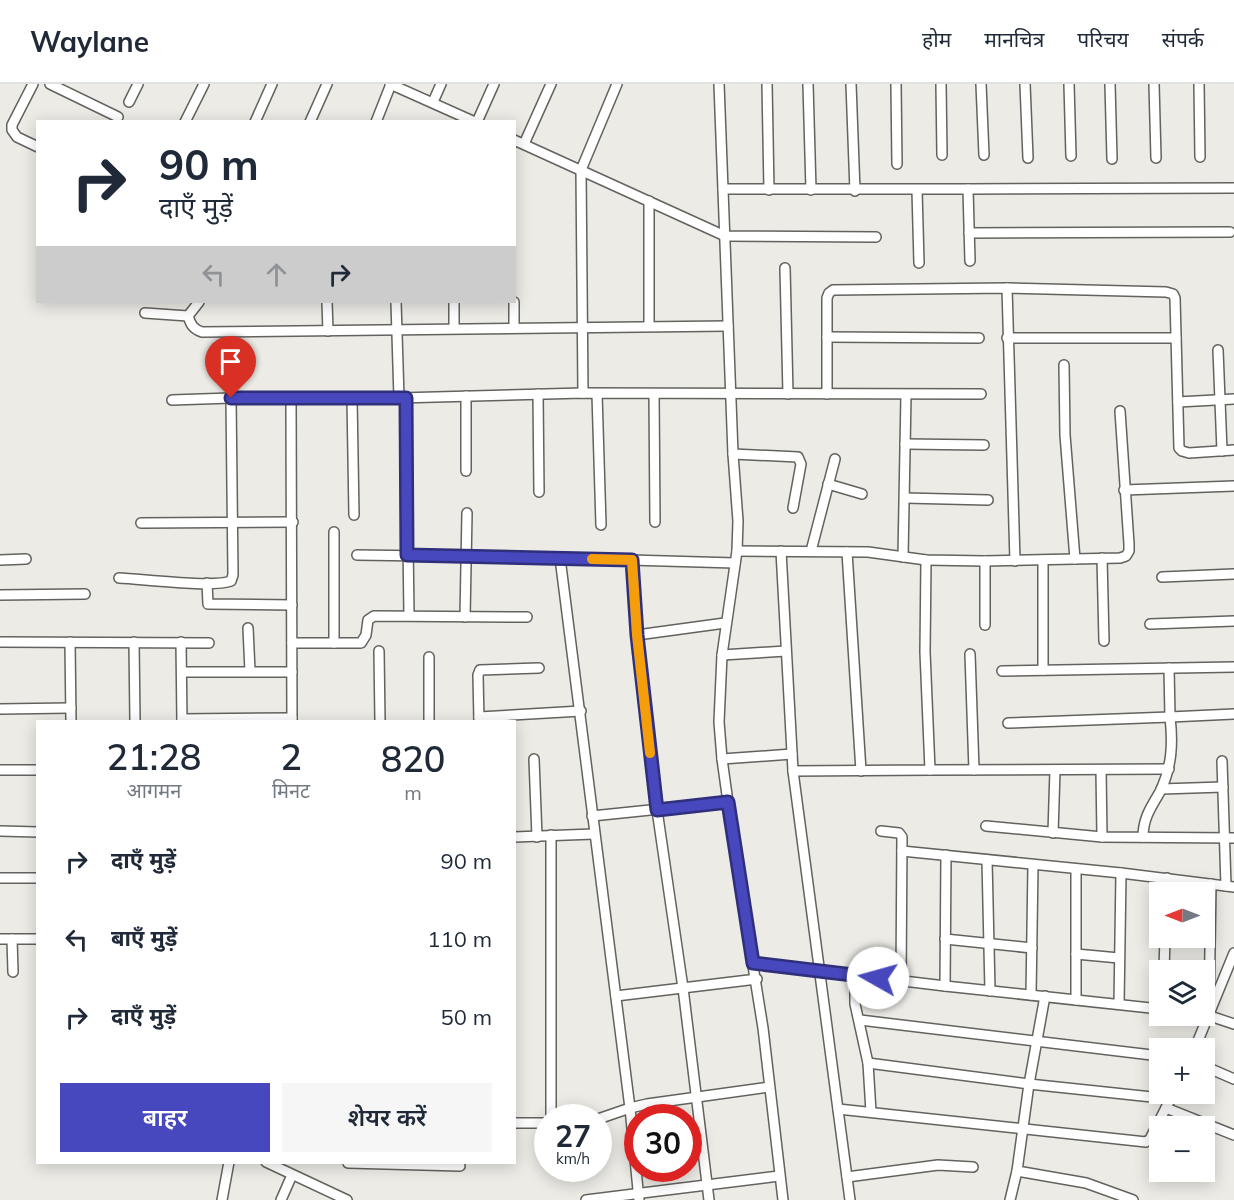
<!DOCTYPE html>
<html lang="hi">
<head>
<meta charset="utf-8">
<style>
	:root { --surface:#fff; --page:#f6f6f7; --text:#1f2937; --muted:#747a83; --line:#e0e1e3; --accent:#4848be }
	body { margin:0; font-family:Mulish,"Noto Sans Devanagari",sans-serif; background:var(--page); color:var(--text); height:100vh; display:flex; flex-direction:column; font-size:22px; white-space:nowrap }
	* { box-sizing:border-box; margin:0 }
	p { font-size:20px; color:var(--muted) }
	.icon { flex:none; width:33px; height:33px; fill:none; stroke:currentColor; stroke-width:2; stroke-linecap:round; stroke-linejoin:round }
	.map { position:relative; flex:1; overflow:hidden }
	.sheet { position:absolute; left:36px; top:636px; width:480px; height:444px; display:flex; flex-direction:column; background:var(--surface); border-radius:0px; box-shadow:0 3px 15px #0003 }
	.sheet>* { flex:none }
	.top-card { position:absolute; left:36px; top:36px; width:480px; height:183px; border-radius:0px; box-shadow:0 3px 15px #0003; background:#fff; color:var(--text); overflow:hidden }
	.needle { width:39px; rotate:270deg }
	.buttons { position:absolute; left:1149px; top:798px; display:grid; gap:12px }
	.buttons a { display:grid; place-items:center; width:66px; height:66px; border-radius:0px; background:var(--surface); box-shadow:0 3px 15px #0003; font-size:30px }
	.speed { position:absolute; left:534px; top:1020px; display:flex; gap:12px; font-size:30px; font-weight:700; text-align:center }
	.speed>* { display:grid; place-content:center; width:78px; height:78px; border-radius:50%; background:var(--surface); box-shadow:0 3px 15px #0003; line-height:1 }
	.speed small { font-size:15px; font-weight:400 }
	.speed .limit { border:9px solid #d22; background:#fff; color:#111 }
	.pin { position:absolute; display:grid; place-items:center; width:51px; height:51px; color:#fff; margin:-62px -26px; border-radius:50% 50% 50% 0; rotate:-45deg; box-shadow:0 0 6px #0007 }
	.pin .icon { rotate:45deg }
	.me { position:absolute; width:66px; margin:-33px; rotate:277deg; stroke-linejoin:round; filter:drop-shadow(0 0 4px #0008) }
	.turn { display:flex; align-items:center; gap:21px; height:126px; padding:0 24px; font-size:27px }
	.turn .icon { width:78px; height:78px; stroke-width:2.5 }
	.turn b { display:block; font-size:42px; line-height:51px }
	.lanes { display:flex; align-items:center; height:57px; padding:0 24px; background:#0003; justify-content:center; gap:30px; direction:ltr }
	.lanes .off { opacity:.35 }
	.eta { display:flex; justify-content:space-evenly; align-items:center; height:102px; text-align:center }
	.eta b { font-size:36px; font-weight:600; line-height:42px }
	.cta { display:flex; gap:12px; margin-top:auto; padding:12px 24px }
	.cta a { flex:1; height:69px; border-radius:0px; background:var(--accent); color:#fff; font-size:24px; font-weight:600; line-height:69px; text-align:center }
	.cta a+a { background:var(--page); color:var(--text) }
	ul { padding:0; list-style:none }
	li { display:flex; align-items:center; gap:18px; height:78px; padding:0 24px }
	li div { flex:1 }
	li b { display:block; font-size:22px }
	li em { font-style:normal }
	header { display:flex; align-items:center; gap:36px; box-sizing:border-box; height:84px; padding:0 30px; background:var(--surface); border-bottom:2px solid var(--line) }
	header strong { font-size:28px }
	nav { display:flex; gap:33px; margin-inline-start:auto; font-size:21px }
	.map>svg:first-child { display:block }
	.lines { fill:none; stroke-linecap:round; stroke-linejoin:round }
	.minor-casing { stroke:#63625e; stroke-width:12 }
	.minor { stroke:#fff; stroke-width:9 }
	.route-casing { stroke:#2f2f7c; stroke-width:15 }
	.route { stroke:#4848be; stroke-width:10 }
	.slow { stroke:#f59e0b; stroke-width:10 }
</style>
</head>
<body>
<header>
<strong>Waylane</strong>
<nav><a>होम</a><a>मानचित्र</a><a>परिचय</a><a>संपर्क</a></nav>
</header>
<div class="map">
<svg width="1234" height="1116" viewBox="0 0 1234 1116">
	<rect width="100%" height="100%" fill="#ecebe6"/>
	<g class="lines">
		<defs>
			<g id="minor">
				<path d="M33 0 12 41V46L17 53 38 63"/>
				<path d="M50 0 118 33"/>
				<path d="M390 0 475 38"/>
				<path d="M719 0 733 370 738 437 737 467 722 571 719 638 722 675 737 783 763 944 783 1116"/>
				<path d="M767 0 769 106"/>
				<path d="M808 0 811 106"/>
				<path d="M851 0 855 107"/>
				<path d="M896 0 897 80"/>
				<path d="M941 0 942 71"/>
				<path d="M981 0 984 71"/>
				<path d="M1025 0 1028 74"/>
				<path d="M1069 0 1071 72"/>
				<path d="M1110 0 1112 75"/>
				<path d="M1154 0 1156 74"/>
				<path d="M1199 0 1200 73"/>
				<path d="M129 18 138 0"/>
				<path d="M433 18 441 0"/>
				<path d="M185 38 204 0"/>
				<path d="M255 38 272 0"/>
				<path d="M310 38 327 0"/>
				<path d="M376 38 391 0"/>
				<path d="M477 38 494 0"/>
				<path d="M514 56 725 152 876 153"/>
				<path d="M524 60 551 0"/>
				<path d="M723 105H968L970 177"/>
				<path d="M968 105 1234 104"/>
				<path d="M917 106 919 179"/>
				<path d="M649 117V242"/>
				<path d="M969 149 1230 148"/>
				<path d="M785 184 788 310"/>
				<path d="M1007 204 1015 477"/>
				<path d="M199 218 188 232C191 241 193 245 202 248L728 242"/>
				<path d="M327 218 328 247"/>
				<path d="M396 218 399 314"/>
				<path d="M454 218V244"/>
				<path d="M514 218V243"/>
				<path d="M145 229 188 232"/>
				<path d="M827 253 979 254"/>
				<path d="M1007 254H1176"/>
				<path d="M1218 266 1222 367"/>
				<path d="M1064 281 1065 351 1075 475"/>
				<path d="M583 309 581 86 617 0"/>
				<path d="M538 310 539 408"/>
				<path d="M597 310 601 441"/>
				<path d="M654 310 655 438"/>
				<path d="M827 310V214L829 209 833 206 1007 204 1166 208 1173 210 1175 214 1179 364 1182 367 1189 369 1234 366"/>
				<path d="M352 314 354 431"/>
				<path d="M406 314 409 531"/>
				<path d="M291 315 292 638"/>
				<path d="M172 316 231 314H399L583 309 981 310"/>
				<path d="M1178 318 1234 315"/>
				<path d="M905 360 984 361"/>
				<path d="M733 370 798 373 801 380 793 424"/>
				<path d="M466 387V312"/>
				<path d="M828 400 862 410"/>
				<path d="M1124 406 1234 402"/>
				<path d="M905 414 988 416"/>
				<path d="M141 439 293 438"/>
				<path d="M334 448V559"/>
				<path d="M737 467 868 468 926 476 985 477 1120 474 1126 472 1129 467V460L1120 327"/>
				<path d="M781 467 793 687 850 1116"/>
				<path d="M811 467 835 375"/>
				<path d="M847 468 861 687"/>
				<path d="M357 471 560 474 735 479"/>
				<path d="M903 473 906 311"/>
				<path d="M560 474 630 1024 639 1116"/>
				<path d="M1102 474 1104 557"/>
				<path d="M0 476 26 475"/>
				<path d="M632 476 637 551"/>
				<path d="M1043 476V586"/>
				<path d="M985 477V541"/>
				<path d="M1162 493 1234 490"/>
				<path d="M119 494C143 495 213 504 231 497L233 491 231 314"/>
				<path d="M207 499 208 520 292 521"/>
				<path d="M0 511 85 510"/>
				<path d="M465 533 467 429"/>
				<path d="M1150 540 1234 537"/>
				<path d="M248 544 250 587"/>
				<path d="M0 558 209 559"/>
				<path d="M70 558 71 638"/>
				<path d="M134 558 135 638"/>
				<path d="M181 558 182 638"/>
				<path d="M292 559H361L366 551 368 536 374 532 527 533"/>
				<path d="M379 567 380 638"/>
				<path d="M970 570 974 686"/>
				<path d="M722 571 786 567"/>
				<path d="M429 573V638"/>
				<path d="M1169 584 1170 633 1234 630"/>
				<path d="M1002 587 1234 583"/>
				<path d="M182 588H292"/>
				<path d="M0 625 71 624"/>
				<path d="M479 633 581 627"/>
				<path d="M182 635 292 634"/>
				<path d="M479 638 478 591 480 586 539 584"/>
				<path d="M1008 639 1170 633C1173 659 1172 681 1161 706 1152 722 1143 733 1143 753"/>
				<path d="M534 675 537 753"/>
				<path d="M722 675 792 670"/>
				<path d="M1222 677 1226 802"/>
				<path d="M0 686H38"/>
				<path d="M930 686 1169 685"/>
				<path d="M1101 686 1102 753"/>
				<path d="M793 687 930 686 925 568 926 476"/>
				<path d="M1161 705 1223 703"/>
				<path d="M592 732 728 718"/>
				<path d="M986 742 1102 753 1234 754"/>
				<path d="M0 747 38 748"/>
				<path d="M881 747 899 749 902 753 901 897"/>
				<path d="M1053 749 1055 686"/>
				<path d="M551 751V1034"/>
				<path d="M514 753 594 750"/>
				<path d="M902 767 1121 789 1234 803"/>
				<path d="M987 776 990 907"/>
				<path d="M0 794H38"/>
				<path d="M1166 808 1167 794"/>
				<path d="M0 855H38"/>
				<path d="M12 855 13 888"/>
				<path d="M945 855 1032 864"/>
				<path d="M1076 870 1119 874"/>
				<path d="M753 879 945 902 1160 925"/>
				<path d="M1164 886 1165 854"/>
				<path d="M855 891V920L868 979 871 1028"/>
				<path d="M945 902 946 771"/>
				<path d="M1031 911 1033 781"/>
				<path d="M616 912 757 895"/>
				<path d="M1076 916V785"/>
				<path d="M1119 920 1121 789"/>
				<path d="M1209 927 1211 800"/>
				<path d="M1204 930 1234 940"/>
				<path d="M860 936 1160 972"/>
				<path d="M1195 964 1234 869"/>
				<path d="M868 979 1029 1000 1171 1015"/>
				<path d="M1204 982 1234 995"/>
				<path d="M1166 1024 1234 1051"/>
				<path d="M838 1025 1146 1058 1150 1055 1173 1010"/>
				<path d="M598 1035 630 1024 647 1020 769 1003"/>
				<path d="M514 1039H548"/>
				<path d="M266 1078 347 1116"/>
				<path d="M348 1079 460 1082"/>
				<path d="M1017 1087 1086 1099 1133 1116"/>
				<path d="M847 1093 938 1081 973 1083"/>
				<path d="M222 1116 229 1078"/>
				<path d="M281 1116 292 1091"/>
				<path d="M586 1116 779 1092"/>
				<path d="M709 1116 683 904 657 726 637 551 725 539"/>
				<path d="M1010 1116 1017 1087 1029 1000 1045 912"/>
			</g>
		</defs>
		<use href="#minor" class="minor-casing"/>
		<use href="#minor" class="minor"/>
	</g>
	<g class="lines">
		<defs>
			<path id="route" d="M231 314H406L407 471 632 476 637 551 657 726 728 718 753 879 878 894"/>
		</defs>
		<use href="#route" class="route-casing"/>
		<use href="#route" class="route"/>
		<path class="slow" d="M592 475 632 476 637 551 650 669"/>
	</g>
</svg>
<div class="buttons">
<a><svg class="needle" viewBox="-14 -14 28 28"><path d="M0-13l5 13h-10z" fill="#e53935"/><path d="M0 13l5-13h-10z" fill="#747a83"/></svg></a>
<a><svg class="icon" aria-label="layers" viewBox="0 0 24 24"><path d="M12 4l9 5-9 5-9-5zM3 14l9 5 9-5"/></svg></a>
<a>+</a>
<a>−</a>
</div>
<div class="speed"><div>27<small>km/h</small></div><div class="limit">30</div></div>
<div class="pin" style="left:231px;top:314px;background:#d93025"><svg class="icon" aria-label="arrive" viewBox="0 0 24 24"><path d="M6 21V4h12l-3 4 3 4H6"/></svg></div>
<svg class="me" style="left:878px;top:894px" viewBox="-20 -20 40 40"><circle r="19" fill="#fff"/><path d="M0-13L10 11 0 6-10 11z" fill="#4848be"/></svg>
<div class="top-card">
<div class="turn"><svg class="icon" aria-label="right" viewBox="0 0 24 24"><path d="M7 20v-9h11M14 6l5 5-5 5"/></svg><div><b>90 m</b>दाएँ मुड़ें</div></div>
<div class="lanes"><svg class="icon off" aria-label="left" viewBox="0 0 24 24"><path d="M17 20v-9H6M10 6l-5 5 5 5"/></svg><svg class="icon off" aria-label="ahead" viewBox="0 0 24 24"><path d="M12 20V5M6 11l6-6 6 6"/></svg><svg class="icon" aria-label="right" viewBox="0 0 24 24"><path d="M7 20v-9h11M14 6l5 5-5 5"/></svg></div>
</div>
<section class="sheet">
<div class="eta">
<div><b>21:28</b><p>आगमन</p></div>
<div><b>2</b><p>मिनट</p></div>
<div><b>820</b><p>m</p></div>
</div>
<ul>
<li><svg class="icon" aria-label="right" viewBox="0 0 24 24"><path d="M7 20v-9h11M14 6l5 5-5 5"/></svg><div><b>दाएँ मुड़ें</b></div><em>90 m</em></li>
<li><svg class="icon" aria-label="left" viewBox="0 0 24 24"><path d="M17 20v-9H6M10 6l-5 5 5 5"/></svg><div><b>बाएँ मुड़ें</b></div><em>110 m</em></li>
<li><svg class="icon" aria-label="right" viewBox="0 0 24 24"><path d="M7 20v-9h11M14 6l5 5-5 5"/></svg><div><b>दाएँ मुड़ें</b></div><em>50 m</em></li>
</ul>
<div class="cta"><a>बाहर</a><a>शेयर करें</a></div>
</section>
</div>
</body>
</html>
